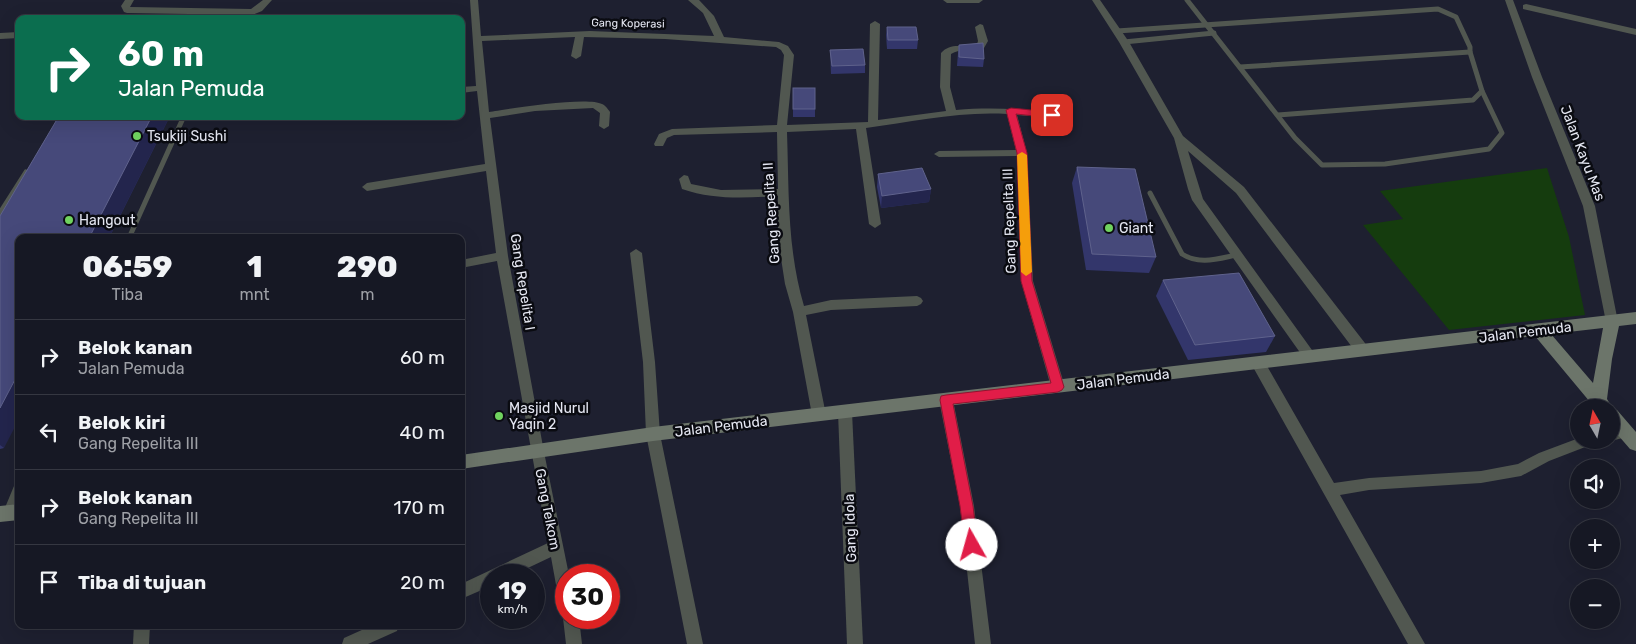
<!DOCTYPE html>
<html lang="id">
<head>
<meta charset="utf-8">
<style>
	:root { --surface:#161824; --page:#232531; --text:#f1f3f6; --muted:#9ea0a6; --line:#353741 }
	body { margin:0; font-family:Rubik,sans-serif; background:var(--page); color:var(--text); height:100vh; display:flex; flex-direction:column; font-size:19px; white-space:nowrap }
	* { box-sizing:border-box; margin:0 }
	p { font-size:16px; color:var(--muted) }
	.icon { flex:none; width:28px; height:28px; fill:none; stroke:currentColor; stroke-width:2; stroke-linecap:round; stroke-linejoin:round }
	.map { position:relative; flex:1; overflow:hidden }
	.panel { position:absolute; left:15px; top:234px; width:450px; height:395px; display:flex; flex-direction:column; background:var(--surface); border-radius:10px; box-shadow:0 5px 20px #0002,0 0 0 1px var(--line) }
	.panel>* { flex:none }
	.guide { position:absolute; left:15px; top:15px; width:450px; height:105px; border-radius:10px; box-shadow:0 5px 20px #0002,0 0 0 1px var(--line); background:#0b6e4f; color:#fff; overflow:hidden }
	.needle { width:32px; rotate:351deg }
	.tools { position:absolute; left:1570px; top:399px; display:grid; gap:10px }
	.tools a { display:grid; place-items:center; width:50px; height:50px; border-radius:50%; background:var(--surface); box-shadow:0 5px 20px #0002,0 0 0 1px var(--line); font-size:25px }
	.speed { position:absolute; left:480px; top:564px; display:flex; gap:10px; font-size:25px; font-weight:700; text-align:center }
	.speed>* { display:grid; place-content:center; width:65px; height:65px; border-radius:50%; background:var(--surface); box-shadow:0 5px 20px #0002,0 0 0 1px var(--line); line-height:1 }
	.speed small { font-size:12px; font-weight:400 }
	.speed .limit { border:8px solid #d22; background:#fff; color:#111 }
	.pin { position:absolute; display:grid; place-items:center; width:42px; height:42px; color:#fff; margin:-21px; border-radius:10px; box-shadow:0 2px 8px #0006 }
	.me { position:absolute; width:55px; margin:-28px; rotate:353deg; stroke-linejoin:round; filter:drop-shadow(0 0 4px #0008) }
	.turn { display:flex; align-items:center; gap:18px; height:105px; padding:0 20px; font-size:22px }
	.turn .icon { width:65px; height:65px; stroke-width:2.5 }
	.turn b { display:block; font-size:35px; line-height:42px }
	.eta { display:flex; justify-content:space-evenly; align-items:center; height:85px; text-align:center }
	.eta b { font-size:30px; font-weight:800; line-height:35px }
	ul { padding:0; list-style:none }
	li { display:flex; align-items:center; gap:15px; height:75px; padding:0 20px; border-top:1px solid var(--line) }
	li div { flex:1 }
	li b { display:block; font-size:19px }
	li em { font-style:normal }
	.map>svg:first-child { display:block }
	.green { fill:#153c0e }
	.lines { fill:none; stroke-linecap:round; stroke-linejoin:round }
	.lane-far1 { stroke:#515750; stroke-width:5 }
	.lane { stroke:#515750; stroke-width:7 }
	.street { fill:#515750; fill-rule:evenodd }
	.secondary { fill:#6c756a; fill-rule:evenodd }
	.wall { fill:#33366b }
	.shaded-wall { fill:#23254d }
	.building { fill:#46497a; stroke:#5f628c }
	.route { fill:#e11d48; stroke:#92132f }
	.slow { fill:#f59e0b }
	.poi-dot { fill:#70d35f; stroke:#0a0b11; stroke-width:2 }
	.labels { text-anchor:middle; stroke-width:5; stroke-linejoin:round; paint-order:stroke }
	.far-street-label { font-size:11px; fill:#e5e7f2; stroke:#0a0b11 }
	.poi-label { font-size:14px; fill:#e5e7f2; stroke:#0a0b11; text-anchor:start }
	.street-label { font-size:14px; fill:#e5e7f2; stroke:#0a0b11 }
</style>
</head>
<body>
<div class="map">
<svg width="1636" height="644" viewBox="0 0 1636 644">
	<rect width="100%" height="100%" fill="#1e2030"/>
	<path class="green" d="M1547 168 1569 237 1585 315 1449 330 1363 225 1403 219 1380 191Z"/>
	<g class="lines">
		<g class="lane-far1">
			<path d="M1187 0 1295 138 1322 165 1385 164 1489 149 1502 133 1482 91"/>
			<path d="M1117 31 1438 9 1456 17 1470 47V52L1240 67"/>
			<path d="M1124 42 1214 33"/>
			<path d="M1278 115 1473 100 1482 91 1470 52"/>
			<path d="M1150 193 1182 254C1199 265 1217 259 1236 255"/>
			<path d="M0 213 26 172"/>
			<path d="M129 238 184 116"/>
		</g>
		<path class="lane" d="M7 512 19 483"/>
		<g class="street">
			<path d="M125 0H134L130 7 251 9 263 0H272L262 11 252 15 127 13 124 12 121 6Z"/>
			<path d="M470 0H478L481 36 590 31 714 36 703 13 688 0H699L714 16 724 37 779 42 788 46 794 55 787 125 868 122 870 24 875 21 880 24 878 120 946 111 940 87 941 53C951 42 964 48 977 44L978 41 975 27 980 24 983 25 988 41 984 48C973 52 960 48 951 54L950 87 956 110C989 107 1019 109 1052 112L1057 115 1052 118 1017 115 1027 153 1033 281 1065 387 1063 391 1058 392 1053 391 1051 387 1021 281 1017 156 939 157 934 154 939 151 1016 150 1007 114C960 111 912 122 866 128L881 224 875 228 869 224 856 129 787 132C789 191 787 249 804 306L831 300 917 296 921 298 923 301 921 304 917 306 831 310 806 315 826 415 824 419 819 421 814 419 812 415 793 312 785 284 778 239V196C745 198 714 200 682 189L679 179 684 175 688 176 691 184 721 190 778 189 777 132 674 135 667 138 663 146H655L654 144 659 134 672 129 777 125 784 55 781 50 776 47 665 39 584 37 581 56 576 59 571 56 575 37 482 41 489 112C508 109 587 96 602 104 605 105 608 109 610 112L609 126 604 129 599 126 600 113 593 108 535 111 490 118 508 256 544 452 569 575H566V604L560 601 558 596 551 557 513 575H491V586L461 599V584L548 543 497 261 461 268V260L496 253 486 171 367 191 362 187 367 183 485 164 477 91 461 93V87L476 86Z"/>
			<path d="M943 0H983L979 3H947Z"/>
			<path d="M1092 0H1100L1129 42 1183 136 1244 187 1368 347 1369 351 1368 355H1358L1236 193 1188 151 1203 199 1317 357 1316 361H1306L1192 200 1188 189 1174 138 1119 42Z"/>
			<path d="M1505 0H1513L1542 77 1595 206 1618 322 1616 325H1608L1606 322 1583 206 1532 77Z"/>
			<path d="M1526 4 1636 29V35L1523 9V5Z"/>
			<path d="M19 32V38L0 39V33Z"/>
			<path d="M636 249 642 253 655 362 660 434 703 644H687L646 434 643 362 630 253Z"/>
			<path d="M1258 358 1263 359 1334 483 1369 478 1481 471 1518 464 1539 453 1579 438V440H1595L1593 444 1549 461 1521 476 1481 483 1369 490 1340 495 1425 644H1408L1253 367 1252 363 1253 359Z"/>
			<path d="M946 394 951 396 953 400 974 506 991 644H975L960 506 939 400 941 396Z"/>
			<path d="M845 406 850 408 852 412 863 644H847L838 412 840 408Z"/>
			<path d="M1625 426 1630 428 1632 432 1630 436 1611 441 1609 440H1611V429Z"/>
			<path d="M566 612V618H579L582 644H566L563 618Z"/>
			<path d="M134 625H150L149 644H133Z"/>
			<path d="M373 625H399L397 631 368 644H342L344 638Z"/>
		</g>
		<g class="secondary">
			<path d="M1636 312V324L1619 326 1612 359 1607 399 1613 409 1617 410 1636 432V451L1630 449 1611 427V408H1595L1535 336 653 441 461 469V455L653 427ZM1603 328 1593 383 1551 334Z"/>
			<path d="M19 504V520L0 522V506Z"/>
		</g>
	</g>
	<g class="wall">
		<path d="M887 27 918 40 917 49H887L886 35Z"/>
		<path d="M959 45 984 59 983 67 957 66 958 53Z"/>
		<path d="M830 50 865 65V73L831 74Z"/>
		<path d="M815 88V117H793V109Z"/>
		<path d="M170 116 109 238H19L4 448 0 449V216Z"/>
		<path d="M1077 167 1156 257 1149 273 1086 270 1072 183Z"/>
		<path d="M878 174 931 189 929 202 881 208 877 187Z"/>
		<path d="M1163 280 1275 336 1266 352 1188 360 1156 296Z"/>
	</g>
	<g class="shaded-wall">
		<path d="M152 116H170L109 238H89Z"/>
		<path d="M931 189 929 202 881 208 882 196Z"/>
		<path d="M19 372V419L4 448 0 445V408Z"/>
	</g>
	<g class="building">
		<path d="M887 27H916L918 40H888Z"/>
		<path d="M983 43 984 59 959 57V45Z"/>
		<path d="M863 49 865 65 832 66 830 50Z"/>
		<rect x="793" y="88" width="22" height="21"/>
		<path d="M59 116H152L89 238H19V372L0 408V216Z"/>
		<path d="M1077 167 1135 169 1156 257 1092 254Z"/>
		<path d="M922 168 931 189 882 196 878 174Z"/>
		<path d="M1239 273 1275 336 1195 345 1163 280Z"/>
	</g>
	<path class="route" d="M1011 108 1052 112 1057 115 1052 118 1016 114 1027 153 1032 281 1064 387 1062 390 1058 392 953 404 973 506 978 545 976 550 972 552 967 550 965 545 960 506 940 400 941 396 946 395 1051 383 1021 281 1017 153 1006 110Z"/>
	<path class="slow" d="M1022 152 1027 155 1032 272 1026 276 1021 272 1017 155Z"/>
	<g class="poi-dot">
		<circle cx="137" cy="136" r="5"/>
		<circle cx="69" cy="220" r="5"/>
		<circle cx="1109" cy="228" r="5"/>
		<circle cx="499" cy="416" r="5"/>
	</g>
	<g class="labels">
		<g class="far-street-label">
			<text transform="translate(628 23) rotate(1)" y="4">Gang Koperasi</text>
		</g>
		<g class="poi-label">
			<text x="147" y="141">Tsukiji Sushi</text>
			<text x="79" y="225">Hangout</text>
			<text x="1119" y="233">Giant</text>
			<text x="509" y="413">Masjid Nurul<tspan x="509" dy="16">Yaqin 2</tspan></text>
		</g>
		<g class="street-label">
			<text transform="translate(1583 153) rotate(69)" y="5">Jalan Kayu Mas</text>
			<text transform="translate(771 213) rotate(-94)" y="5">Gang Repelita II</text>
			<text transform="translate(1009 221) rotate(-92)" y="5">Gang Repelita III</text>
			<text transform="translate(523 282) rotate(81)" y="5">Gang Repelita I</text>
			<text transform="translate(1525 332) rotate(-7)" y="5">Jalan Pemuda</text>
			<text transform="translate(1123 379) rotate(-7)" y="5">Jalan Pemuda</text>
			<text transform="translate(721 426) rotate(-7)" y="5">Jalan Pemuda</text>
			<text transform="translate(548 509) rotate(79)" y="5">Gang Telkom</text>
			<text transform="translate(850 528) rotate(-92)" y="5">Gang Idola</text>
		</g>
	</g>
</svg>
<div class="tools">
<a><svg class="needle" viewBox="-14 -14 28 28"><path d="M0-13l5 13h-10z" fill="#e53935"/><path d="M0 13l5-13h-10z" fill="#9ea0a6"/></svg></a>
<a><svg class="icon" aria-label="sound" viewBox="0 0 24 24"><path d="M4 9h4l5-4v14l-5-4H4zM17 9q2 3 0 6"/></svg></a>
<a>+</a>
<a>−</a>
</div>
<div class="speed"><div>19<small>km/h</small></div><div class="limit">30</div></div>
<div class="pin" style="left:1052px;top:115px;background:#d93025"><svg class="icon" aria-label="arrive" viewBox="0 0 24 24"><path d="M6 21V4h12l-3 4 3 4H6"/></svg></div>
<svg class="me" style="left:972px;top:545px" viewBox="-20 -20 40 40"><circle r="19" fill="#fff"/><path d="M0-13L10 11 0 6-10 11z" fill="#e11d48"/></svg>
<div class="guide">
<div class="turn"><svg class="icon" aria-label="right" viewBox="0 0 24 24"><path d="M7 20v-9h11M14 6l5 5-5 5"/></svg><div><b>60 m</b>Jalan Pemuda</div></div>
</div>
<section class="panel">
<div class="eta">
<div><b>06:59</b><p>Tiba</p></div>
<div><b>1</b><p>mnt</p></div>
<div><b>290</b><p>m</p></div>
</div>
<ul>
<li><svg class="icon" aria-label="right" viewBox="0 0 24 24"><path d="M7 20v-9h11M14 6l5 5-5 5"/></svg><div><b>Belok kanan</b><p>Jalan Pemuda</p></div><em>60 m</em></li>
<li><svg class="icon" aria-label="left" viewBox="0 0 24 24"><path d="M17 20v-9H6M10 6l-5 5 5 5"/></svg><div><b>Belok kiri</b><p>Gang Repelita III</p></div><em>40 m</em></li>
<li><svg class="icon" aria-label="right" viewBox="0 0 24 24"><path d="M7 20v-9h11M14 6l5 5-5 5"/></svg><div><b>Belok kanan</b><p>Gang Repelita III</p></div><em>170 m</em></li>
<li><svg class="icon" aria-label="arrive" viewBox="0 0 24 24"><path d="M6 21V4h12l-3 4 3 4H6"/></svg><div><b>Tiba di tujuan</b></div><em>20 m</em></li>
</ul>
</section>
</div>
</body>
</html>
